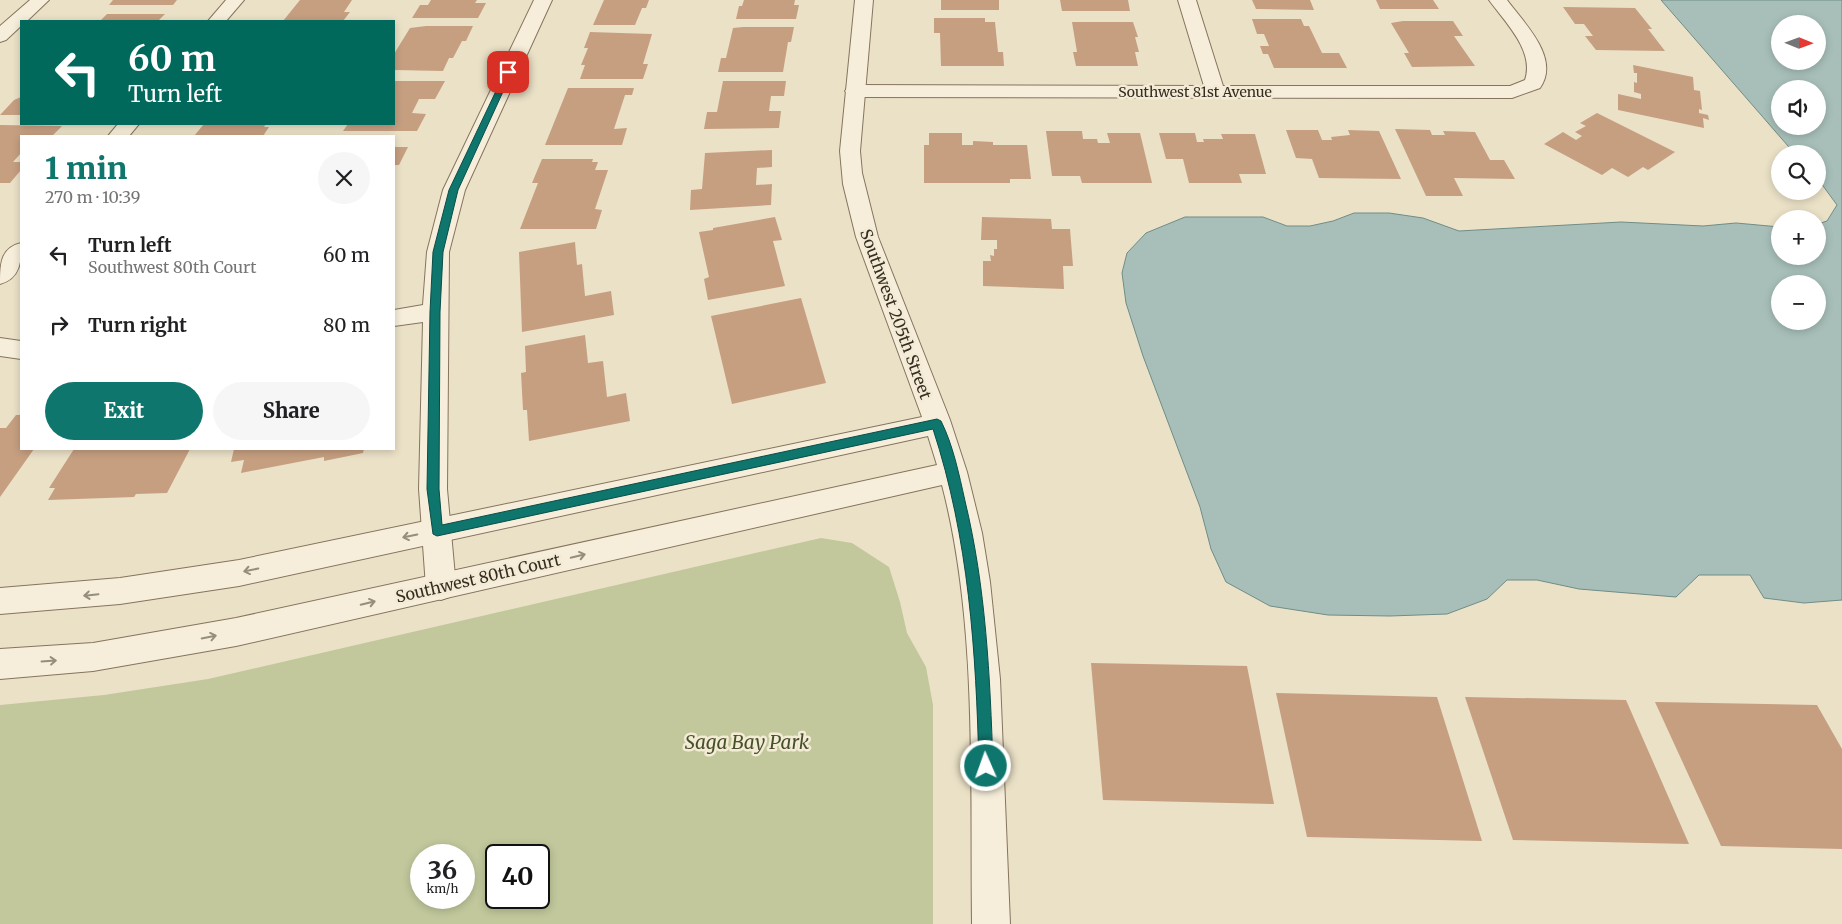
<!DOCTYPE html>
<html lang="en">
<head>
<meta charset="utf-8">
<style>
	:root { --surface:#fff; --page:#f6f6f6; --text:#202124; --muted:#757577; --accent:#0f766e }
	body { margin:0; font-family:Merriweather,serif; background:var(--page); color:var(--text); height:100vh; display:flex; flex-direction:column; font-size:19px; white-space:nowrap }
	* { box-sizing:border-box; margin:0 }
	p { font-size:16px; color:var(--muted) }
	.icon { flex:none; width:28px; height:28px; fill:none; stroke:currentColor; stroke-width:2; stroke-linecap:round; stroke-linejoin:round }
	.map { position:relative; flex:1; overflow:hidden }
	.sheet { position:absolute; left:20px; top:135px; width:375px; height:315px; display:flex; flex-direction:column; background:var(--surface); border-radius:0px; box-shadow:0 2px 8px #0003 }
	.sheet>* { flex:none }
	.hud { position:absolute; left:20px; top:20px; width:375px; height:105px; border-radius:0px; box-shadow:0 2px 8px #0003; background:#00695c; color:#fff; overflow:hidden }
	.needle { width:32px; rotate:91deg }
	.controls { position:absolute; left:1771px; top:15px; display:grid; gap:10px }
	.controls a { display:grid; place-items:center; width:55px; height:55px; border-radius:50%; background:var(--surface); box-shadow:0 2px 8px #0003; font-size:25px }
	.speed { position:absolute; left:410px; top:844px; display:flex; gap:10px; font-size:25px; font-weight:700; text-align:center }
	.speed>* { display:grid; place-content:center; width:65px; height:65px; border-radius:50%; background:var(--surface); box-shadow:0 2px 8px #0003; line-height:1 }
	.speed small { font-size:12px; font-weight:400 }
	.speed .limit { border:2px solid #111; border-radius:8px; background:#fff; color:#111 }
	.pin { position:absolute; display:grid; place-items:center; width:42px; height:42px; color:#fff; margin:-21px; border-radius:10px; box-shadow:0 2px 8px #0006 }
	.me { position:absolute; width:55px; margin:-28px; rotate:358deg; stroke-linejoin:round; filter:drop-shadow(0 0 4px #0008) }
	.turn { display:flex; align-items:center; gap:18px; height:105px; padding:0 25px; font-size:22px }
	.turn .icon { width:65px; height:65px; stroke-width:2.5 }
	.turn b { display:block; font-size:35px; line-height:42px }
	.round { display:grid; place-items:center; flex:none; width:52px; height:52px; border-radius:26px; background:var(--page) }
	.head { display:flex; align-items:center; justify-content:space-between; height:85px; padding:0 25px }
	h1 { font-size:30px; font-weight:800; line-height:38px; color:var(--accent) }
	.button { display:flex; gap:10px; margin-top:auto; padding:10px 25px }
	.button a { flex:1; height:58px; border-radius:30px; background:var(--accent); color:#fff; font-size:20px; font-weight:800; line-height:58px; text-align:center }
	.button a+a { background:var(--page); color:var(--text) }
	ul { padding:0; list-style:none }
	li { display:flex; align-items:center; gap:15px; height:70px; padding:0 25px }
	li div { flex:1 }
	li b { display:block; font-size:19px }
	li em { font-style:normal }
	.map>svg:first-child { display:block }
	.green { fill:#c2c89c; fill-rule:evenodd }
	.water { fill:#a8bfb9; stroke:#6f8d86; fill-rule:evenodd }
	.building { fill:#c69f80 }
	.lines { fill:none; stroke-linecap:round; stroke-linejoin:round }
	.minor-casing { stroke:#85745e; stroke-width:2 }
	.tertiary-casing { stroke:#85745e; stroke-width:2 }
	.minor { fill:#f6eeda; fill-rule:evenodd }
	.tertiary { fill:#f6eeda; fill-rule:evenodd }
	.oneway { stroke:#968d7d }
	.route { fill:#0f766e; stroke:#0a4d48 }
	.labels { text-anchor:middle; stroke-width:5; stroke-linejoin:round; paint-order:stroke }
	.far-street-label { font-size:14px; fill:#372c20; stroke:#f3ebd6 }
	.street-label { font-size:16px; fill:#372c20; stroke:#f3ebd6 }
	.near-park-label { font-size:19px; font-style:italic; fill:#465129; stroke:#f3ebd6 }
</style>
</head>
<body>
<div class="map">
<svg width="1842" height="924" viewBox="0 0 1842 924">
	<rect width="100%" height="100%" fill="#ebe1c7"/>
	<path class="green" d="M821 538 852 543 889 567 900 602 907 633 926 667 933 705V924H0V705L104 695 208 679ZM421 855H464V898H421ZM496 855H539V898H496Z"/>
	<path class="water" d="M1661 0H1842V600L1804 603 1764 598 1750 575H1699L1676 597 1579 589 1537 580H1507L1487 599 1447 614 1390 616 1328 615 1270 606 1226 582 1211 549 1200 507 1143 356 1126 303 1122 273 1127 253 1146 233 1185 217H1263L1287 226H1310L1333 221 1354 213H1389L1423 218 1459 231 1621 222 1703 226 1736 223 1780 227V256H1818V224L1827 221 1837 205 1818 179V154H1795ZM1780 24H1818V61H1780ZM1780 89H1818V126H1780ZM1780 284H1818V321H1780Z"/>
	<g class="building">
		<path d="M113 0H177L173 5H109Z"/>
		<path d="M300 0H352L344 12H350L343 21H283Z"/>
		<path d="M431 0H477L475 3H486L478 18H412L420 5H428Z"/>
		<path d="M604 0H649L646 8H642L635 25H593Z"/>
		<path d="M744 0H795L794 5H799L796 19H736L739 6H742Z"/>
		<rect x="941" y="0" width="58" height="10"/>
		<path d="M1060 0H1128L1130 11H1062Z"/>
		<path d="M1252 0H1310L1314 10 1256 9Z"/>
		<path d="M1376 0H1433L1439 9H1380Z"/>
		<path d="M1563 7 1635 8 1652 29H1648L1665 51 1596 50 1585 36H1593L1584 24H1575Z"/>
		<path d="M107 14H165L158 21H100Z"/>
		<path d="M934 18H985V22H995L998 52H1003L1004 66H941L940 33H934Z"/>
		<path d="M1252 19H1301L1304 26H1309L1322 53H1339L1347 68H1274L1268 54H1263L1260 46H1269L1264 34H1257Z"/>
		<path d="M1403 21H1453L1463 36H1454L1475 66 1412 67 1404 53H1409L1391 23Z"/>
		<path d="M1072 22H1133L1138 37H1135L1139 52H1135L1138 66H1076L1073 52H1077Z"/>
		<path d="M426 26H473L466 41H462L453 58H449L443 71 394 70V54L410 28Z"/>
		<path d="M743 27H794L791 42H788L783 72H718L721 58H726L733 28Z"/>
		<path d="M590 32 652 34 643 64H648L643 79H580L585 65H581L588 48H584Z"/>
		<path d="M1633 65 1693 77 1694 90 1700 91 1702 110 1699 109V113L1708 115 1709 120 1703 118 1704 128 1618 110V94L1641 99V94L1634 92V82L1637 83V73H1634Z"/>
		<path d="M394 81H445L435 99H419L412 113 426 114 417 131H343L348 124H394Z"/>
		<path d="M723 81H786L784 96H771L769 111H781L779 128 704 129 707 112H717Z"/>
		<path d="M568 88H634L632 95H625L614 129 627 128 622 145H545Z"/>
		<path d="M21 97V115H0L14 100Z"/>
		<path d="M1597 113 1675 152 1648 170 1643 167 1628 177 1612 168 1602 175 1544 144 1563 132 1576 140 1582 136 1575 132 1586 126 1580 123Z"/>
		<path d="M204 124H266L264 127H269L263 136H194Z"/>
		<path d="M0 125 62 126 52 136H21V153L13 162H21V170L10 183H0Z"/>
		<path d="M1395 129 1430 130 1432 135H1445L1443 131 1475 132 1490 160H1504L1515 179 1454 178 1463 196H1426Z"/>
		<path d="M1286 130H1318L1322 140H1332L1331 137 1350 135 1348 130 1379 131 1401 179 1319 178 1312 159 1296 158Z"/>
		<path d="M1046 131H1082L1083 139H1097L1098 143H1110L1107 133H1140L1152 183H1082L1080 176H1052Z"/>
		<path d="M929 133H962V145H973V141L993 142V145H1027L1031 179H1010V183H924V145H929Z"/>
		<path d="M1159 133H1195L1197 142H1204L1203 139H1223L1221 134H1255L1266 174H1239L1242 183H1189L1183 159H1166Z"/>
		<path d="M394 147H408L399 165H394Z"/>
		<path d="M772 150V167L757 168 756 185 772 184 771 205 690 210 691 190 702 189 705 153Z"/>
		<path d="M542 159H593L592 162H598L595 170H608L595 209 602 210 596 229H520L538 183H532Z"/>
		<path d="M775 217 782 240 773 241 785 286 708 300 704 279 709 277 699 232 713 230V228Z"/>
		<path d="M982 217 1051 219 1052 229H1070L1073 266H1063L1064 289 983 286V261H991L990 255 994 256V249H997V240H981Z"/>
		<path d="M575 242 577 265 582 264 585 296 611 291 614 315 522 332 519 252Z"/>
		<path d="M801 298 826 383 732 404 711 316Z"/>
		<path d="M585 335 588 363 603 361 607 397 626 393 630 421 529 441 527 410H523L521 373 526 372 525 346Z"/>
		<path d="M16 415H21V449H34L0 497V428H6Z"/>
		<path d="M74 449H190L167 493 136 494 134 497 48 500 55 488H49Z"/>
		<path d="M234 449H364L363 453 324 461V457L241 473 244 460 231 462Z"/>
		<path d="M1091 663 1247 666 1274 804 1103 800Z"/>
		<path d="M1276 693 1437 697 1482 841 1307 837Z"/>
		<path d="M1465 697 1626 700 1689 844 1513 840Z"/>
		<path d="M1655 702 1817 705 1842 749V849L1721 846Z"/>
	</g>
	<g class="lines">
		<defs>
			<g id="minor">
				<path d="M226 0H244L226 21H208Z"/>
				<path d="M534 0H552L465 190 449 252 447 489 456 587 452 596 441 600 430 596 426 587 419 489 423 322 394 326V310L423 305 427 252 443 190Z"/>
				<path d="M1178 0H1196L1223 86H1510L1525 80C1535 51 1505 22 1489 0H1507C1524 23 1561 58 1540 88L1512 98 855 97 848 95 845 91 848 87 855 85 1204 86Z"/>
				<path d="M118 124H139L129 136H108Z"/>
				<path d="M21 243C21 261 21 278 0 284 0 265 0 248 21 243Z"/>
				<path d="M0 338 21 341V359L0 356Z"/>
			</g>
			<g id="tertiary">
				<path d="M30 0H49L27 21H21V26L6 40 0 42V26Z"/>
				<path d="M855 0H873L860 151 862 173 878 237 950 420 967 472 982 533 990 582 1000 679 1010 924H972C970 782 978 623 942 485L236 646 93 671 0 679V649L93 643 236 618 937 465 928 436 239 586 120 604 0 614V588L120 578 239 560 922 417 856 237 843 184 840 151Z"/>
			</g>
		</defs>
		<use href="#minor" class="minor-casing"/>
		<use href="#tertiary" class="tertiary-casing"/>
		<use href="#minor" class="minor"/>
		<use href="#tertiary" class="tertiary"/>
	</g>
	<defs><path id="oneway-shaft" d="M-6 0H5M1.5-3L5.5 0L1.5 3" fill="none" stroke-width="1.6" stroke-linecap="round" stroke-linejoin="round" transform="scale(1.25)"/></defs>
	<g class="oneway">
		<use href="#oneway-shaft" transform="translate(410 536) rotate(168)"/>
		<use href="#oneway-shaft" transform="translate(578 556) rotate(-13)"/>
		<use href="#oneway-shaft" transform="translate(251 570) rotate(168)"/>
		<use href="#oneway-shaft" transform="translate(91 595) rotate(174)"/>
		<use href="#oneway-shaft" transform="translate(368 603) rotate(-13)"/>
		<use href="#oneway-shaft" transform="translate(209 637) rotate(-11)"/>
		<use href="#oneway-shaft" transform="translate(49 661) rotate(-4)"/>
	</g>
	<path class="route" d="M506 70 512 72 458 190 443 252 440 312 439 489 442 525 937 419 941 421C953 445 959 474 965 501 986 588 990 676 993 766L991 770 986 772 981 770 979 766C976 651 969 539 933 429L437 536 433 534 427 489 430 312 433 252 449 190Z"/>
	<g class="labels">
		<g class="far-street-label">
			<text x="1195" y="97">Southwest 81st Avenue</text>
		</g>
		<g class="street-label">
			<text transform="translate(896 314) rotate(70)" y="6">Southwest 205th Street</text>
			<text transform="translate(478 578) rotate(-13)" y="6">Southwest 80th Court</text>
		</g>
		<g class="near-park-label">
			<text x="747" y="749">Saga Bay Park</text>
		</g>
	</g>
</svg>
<div class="controls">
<a><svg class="needle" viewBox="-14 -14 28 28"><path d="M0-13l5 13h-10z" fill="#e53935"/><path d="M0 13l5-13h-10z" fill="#757577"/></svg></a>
<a><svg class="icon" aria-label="sound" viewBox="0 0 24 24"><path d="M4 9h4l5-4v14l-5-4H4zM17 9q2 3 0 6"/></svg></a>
<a><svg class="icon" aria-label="search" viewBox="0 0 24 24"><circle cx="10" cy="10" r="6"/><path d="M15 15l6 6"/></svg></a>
<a>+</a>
<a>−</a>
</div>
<div class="speed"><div>36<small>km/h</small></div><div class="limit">40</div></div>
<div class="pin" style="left:508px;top:72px;background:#d93025"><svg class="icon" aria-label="arrive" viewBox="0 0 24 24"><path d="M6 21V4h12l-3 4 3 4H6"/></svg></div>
<svg class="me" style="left:986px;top:766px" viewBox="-20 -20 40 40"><circle r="17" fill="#0f766e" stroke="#fff" stroke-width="3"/><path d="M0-11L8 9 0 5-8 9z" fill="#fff"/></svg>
<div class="hud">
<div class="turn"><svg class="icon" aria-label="left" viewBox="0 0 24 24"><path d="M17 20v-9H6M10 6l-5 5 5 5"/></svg><div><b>60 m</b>Turn left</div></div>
</div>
<section class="sheet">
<div class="head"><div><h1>1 min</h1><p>270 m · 10:39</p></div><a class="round"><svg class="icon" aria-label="close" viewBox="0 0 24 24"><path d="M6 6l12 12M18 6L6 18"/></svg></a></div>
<ul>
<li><svg class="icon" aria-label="left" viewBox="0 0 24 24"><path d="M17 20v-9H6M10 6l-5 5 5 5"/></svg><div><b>Turn left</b><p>Southwest 80th Court</p></div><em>60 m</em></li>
<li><svg class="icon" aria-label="right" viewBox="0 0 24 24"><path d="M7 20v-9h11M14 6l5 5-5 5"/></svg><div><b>Turn right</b></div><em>80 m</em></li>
</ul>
<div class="button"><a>Exit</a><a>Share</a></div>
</section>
</div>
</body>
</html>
